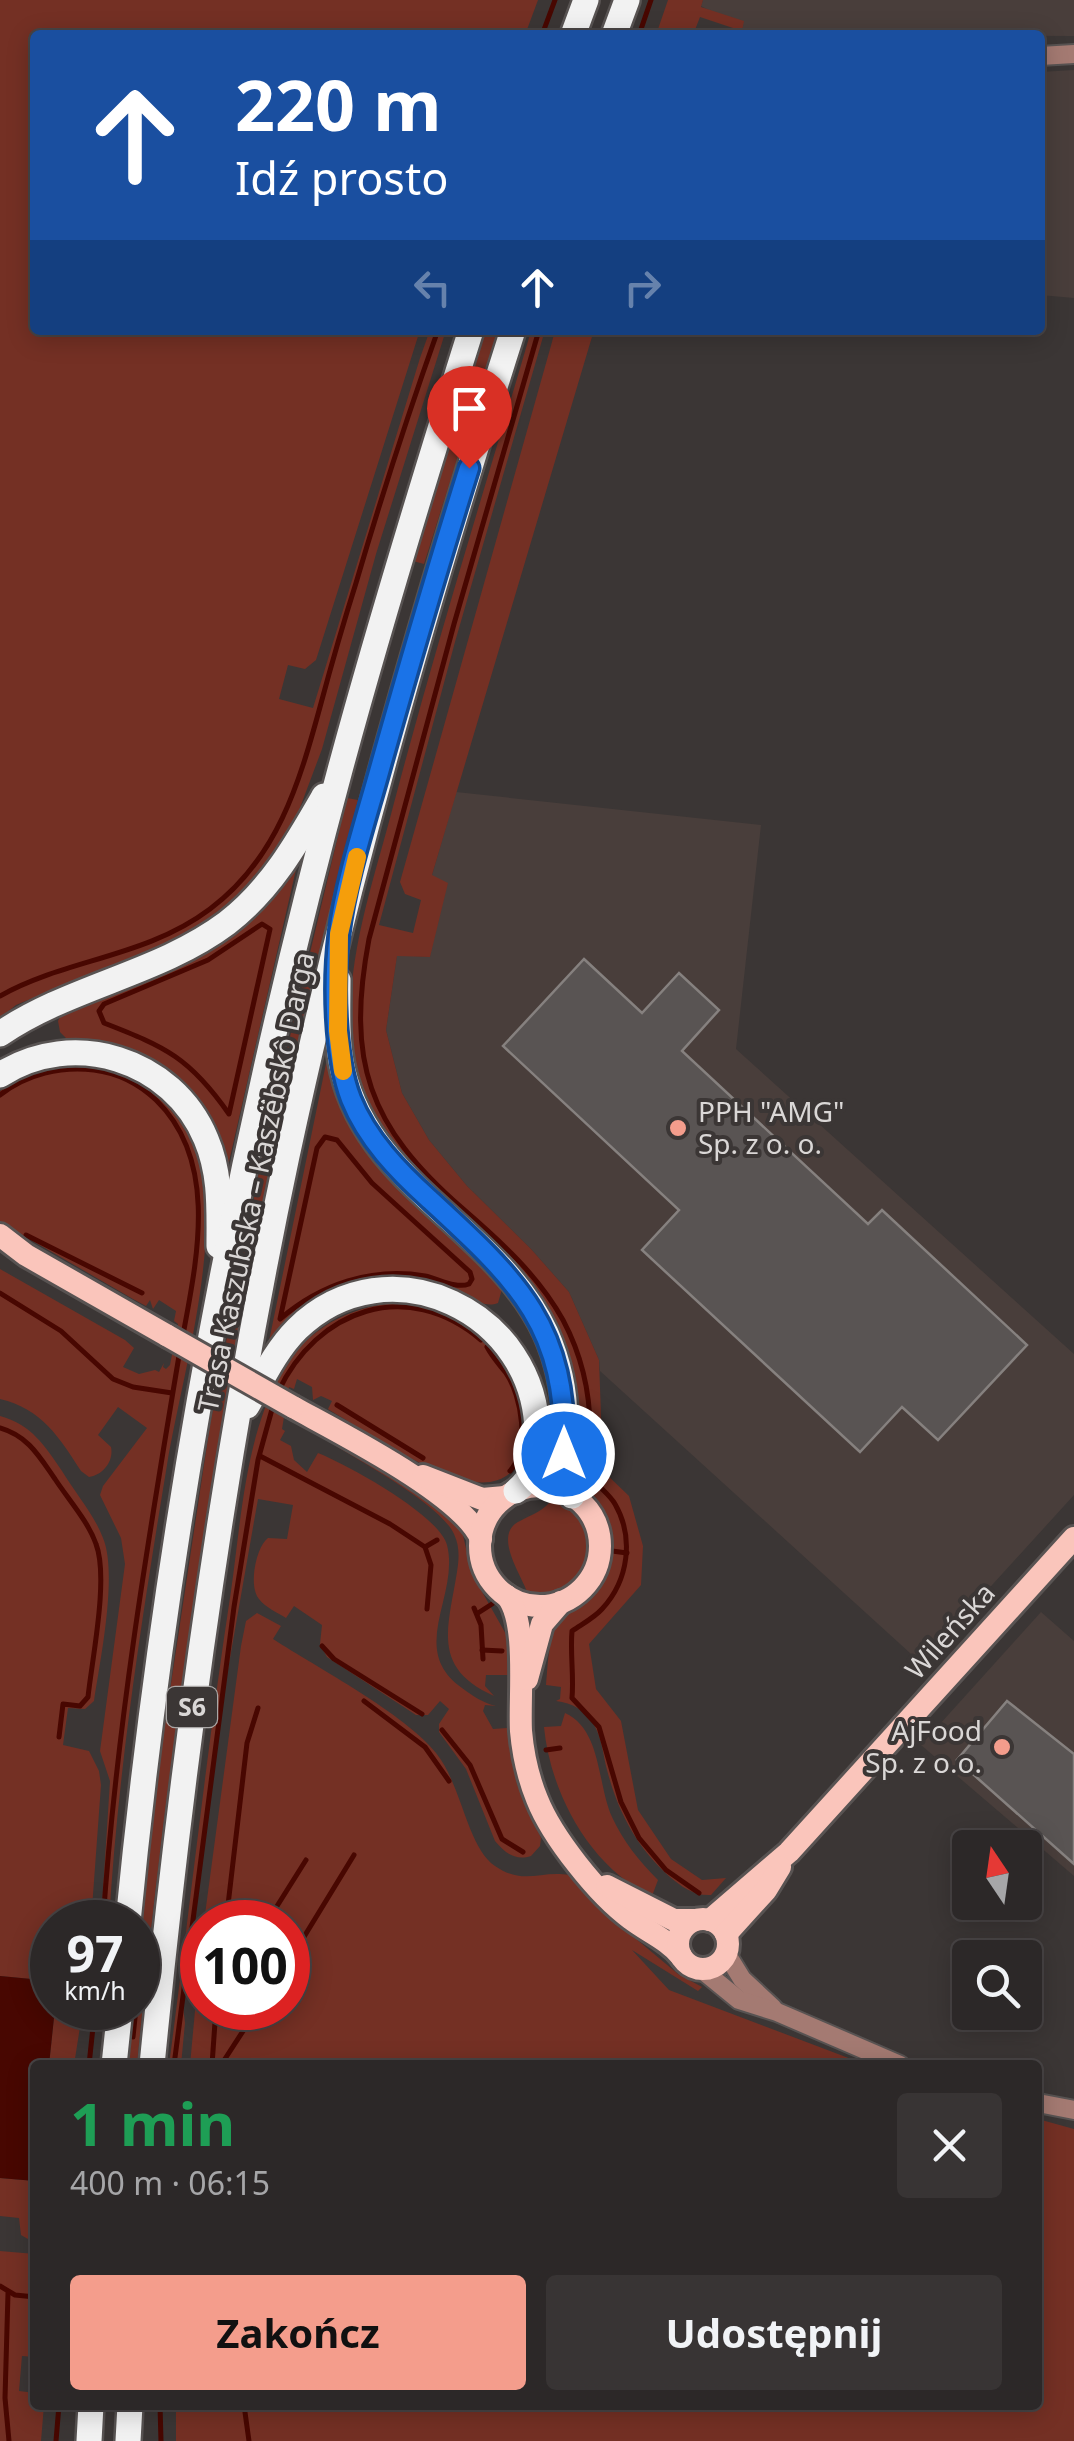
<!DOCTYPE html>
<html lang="pl">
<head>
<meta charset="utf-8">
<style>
	:root { --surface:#2c2828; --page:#383434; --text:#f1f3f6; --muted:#a6a6a8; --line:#484445; --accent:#f49d8c }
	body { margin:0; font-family:"Noto Sans",sans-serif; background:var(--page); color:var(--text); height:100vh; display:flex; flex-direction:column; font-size:38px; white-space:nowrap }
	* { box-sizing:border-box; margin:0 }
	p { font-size:32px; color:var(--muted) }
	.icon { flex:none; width:55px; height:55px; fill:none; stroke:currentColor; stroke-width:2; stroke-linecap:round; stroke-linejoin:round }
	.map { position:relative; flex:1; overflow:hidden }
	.drawer { position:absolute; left:30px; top:2060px; width:1012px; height:350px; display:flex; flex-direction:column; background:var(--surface); border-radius:10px; box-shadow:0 5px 25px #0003,0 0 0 2px var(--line) }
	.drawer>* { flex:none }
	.banner { position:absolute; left:30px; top:30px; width:1015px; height:305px; border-radius:10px; box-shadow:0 5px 25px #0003,0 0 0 2px var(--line); background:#1a4fa0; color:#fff; overflow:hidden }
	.needle { width:65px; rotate:347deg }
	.tools { position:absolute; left:952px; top:1830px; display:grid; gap:20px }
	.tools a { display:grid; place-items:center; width:90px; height:90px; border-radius:10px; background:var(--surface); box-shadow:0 5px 25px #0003,0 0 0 2px var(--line); font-size:50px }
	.speed { position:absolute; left:30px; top:1900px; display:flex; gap:20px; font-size:50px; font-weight:700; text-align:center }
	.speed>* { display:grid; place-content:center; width:130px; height:130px; border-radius:50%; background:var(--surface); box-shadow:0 5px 25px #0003,0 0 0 2px var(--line); line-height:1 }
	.speed small { font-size:25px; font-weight:400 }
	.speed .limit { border:15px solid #d22; background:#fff; color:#111 }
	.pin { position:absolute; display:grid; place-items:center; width:85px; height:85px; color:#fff; margin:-102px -42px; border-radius:50% 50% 50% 0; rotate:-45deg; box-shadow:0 0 10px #0007 }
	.pin .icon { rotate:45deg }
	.me { position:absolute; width:110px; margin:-55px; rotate:0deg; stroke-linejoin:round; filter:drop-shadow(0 0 8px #0008) }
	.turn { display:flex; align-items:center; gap:35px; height:210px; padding:0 40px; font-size:45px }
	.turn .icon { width:130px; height:130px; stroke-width:2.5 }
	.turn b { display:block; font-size:70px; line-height:85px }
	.lanes { display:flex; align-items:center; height:95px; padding:0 40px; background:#0003; justify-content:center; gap:50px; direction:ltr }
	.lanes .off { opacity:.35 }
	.round { display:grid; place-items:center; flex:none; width:105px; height:105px; border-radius:10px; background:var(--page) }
	.head { display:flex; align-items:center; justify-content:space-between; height:170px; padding:0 40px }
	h1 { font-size:60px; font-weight:700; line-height:75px; color:#1e9e55 }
	.primary-button { display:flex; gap:20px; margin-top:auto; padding:20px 40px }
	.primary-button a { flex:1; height:115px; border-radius:10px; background:var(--accent); color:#111; font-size:40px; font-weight:700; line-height:115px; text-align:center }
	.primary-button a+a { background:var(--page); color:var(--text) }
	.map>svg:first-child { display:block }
	.built { fill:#493e3b }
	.green { fill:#743024 }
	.water { fill:#480701 }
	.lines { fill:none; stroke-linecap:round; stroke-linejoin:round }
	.stream { stroke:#480701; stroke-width:5 }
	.building { fill:#595453; stroke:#86817f; stroke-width:2.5 }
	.minor-casing { stroke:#585352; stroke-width:22 }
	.major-casing { stroke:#585352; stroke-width:28 }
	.highway-casing { stroke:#585352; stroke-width:30 }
	.minor { stroke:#a47a72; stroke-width:18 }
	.major { stroke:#fac5bb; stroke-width:22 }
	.highway { stroke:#f2f2f2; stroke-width:25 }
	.major-bridge-casing { stroke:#585352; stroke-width:28; stroke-linecap:butt }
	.major-bridge { stroke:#fac5bb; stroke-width:22 }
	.route-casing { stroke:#114b97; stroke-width:25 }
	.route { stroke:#1a73e8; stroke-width:18 }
	.slow { stroke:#f59e0b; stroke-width:18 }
	.poi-dot { fill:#f49d8c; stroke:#3b3635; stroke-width:4 }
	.labels { text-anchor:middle; stroke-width:8; stroke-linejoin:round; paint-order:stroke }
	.shield { fill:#3b3635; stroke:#aaa7a6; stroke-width:2.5 }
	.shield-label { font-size:25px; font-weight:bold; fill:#dad7d6 }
	.poi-label { font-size:28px; fill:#dad7d6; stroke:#3b3635; text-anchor:start }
	.street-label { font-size:28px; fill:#dad7d6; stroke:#3b3635 }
</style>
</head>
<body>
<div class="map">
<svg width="1074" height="2441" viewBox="0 0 1074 2441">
	<rect width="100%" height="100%" fill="#3b3635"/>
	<g class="built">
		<path d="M703 0H1074V36L756 35 701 6Z"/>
		<path d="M1074 70V298L1040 295V72Z"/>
		<path d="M456 792 761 825 736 1049 1074 1354V1495L921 1663 600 1371 599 1360 569 1292 531 1249 467 1186 429 1140 402 1093 386 1030 397 955 430 957 432 875Z"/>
		<path d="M1041 1612 1074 1641V1876L921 1745Z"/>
	</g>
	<g class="green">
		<path d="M0 0H538L525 35H35V330H420L316 660 305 669 288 665 279 699 313 708 420 358 430 330H446L376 554 322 749 298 813 275 853 240 895 197 927 157 947 16 1005 0 1018Z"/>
		<path d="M668 0H703L701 7 744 21 742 31 700 17 693 35H656Z"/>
		<path d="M486 330H498L424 564 413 561Z"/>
		<path d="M545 330 455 642 379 925 413 933 421 900 405 894 400 882 552 342 555 330H594L432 875 448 883 430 957 397 956 386 1030 402 1093 429 1140 467 1186 531 1249 569 1292 599 1360 603 1471 629 1496 643 1546 641 1585 589 1644 596 1689 621 1721 638 1810 671 1859 702 1880 726 1878 711 1895C694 1896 682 1887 670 1877 637 1848 618 1812 607 1770 603 1755 602 1738 594 1725 586 1710 572 1703 556 1701L560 1699 561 1687 546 1685C548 1666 548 1634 561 1619 566 1613 574 1611 580 1607 599 1594 611 1573 612 1550 615 1508 588 1505 579 1477 573 1461 578 1440 578 1424 579 1384 568 1343 548 1308 495 1217 377 1173 355 1062 338 977 373 885 394 803 436 644 485 488 531 331Z"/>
		<path d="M347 798 358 800C250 1216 178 1638 137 2065H126L132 2008H138V1951L156 1783 210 1425 265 1141Z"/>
		<path d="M297 865 228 1166C214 1108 174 1059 114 1044 98 1040 82 1041 66 1038L60 1032 58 1021 63 1011 245 923 280 888Z"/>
		<path d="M328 1054C349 1173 436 1204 502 1289L498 1303C482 1309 470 1296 455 1290 379 1258 318 1288 268 1346Z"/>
		<path d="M61 1066C124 1064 181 1096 199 1159 223 1240 181 1380 167 1465 142 1617 118 1769 109 1922H101L110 1781 100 1751 125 1564 121 1538 100 1495 103 1486 147 1428 118 1407 98 1435 111 1447C114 1461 103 1475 89 1477L81 1471C59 1437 42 1409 0 1399V1269L125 1340 134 1348 123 1367 139 1374 155 1370 159 1372 164 1363 163 1367 166 1369 170 1365 178 1324 174 1321 176 1311 159 1300 153 1309 150 1300 146 1306 133 1299 0 1222V1091L31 1074Z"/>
		<path d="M387 1304C527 1301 572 1501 468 1481 428 1474 367 1432 331 1411L328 1409 332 1401 321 1396 313 1400 312 1387 297 1379 294 1389 289 1387 282 1429 285 1431 280 1440 291 1446 294 1460 307 1472 318 1453C348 1465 439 1515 447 1545 460 1596 407 1649 462 1688 473 1696 483 1703 496 1706L485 1705 483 1711 493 1729 507 1728 517 1784 541 1838 540 1846 531 1856C515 1861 505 1853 495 1841L466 1769 439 1732V1724L449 1709 440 1701 428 1715H416L327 1657 320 1644 322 1625 294 1606 286 1618C278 1613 265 1607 259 1599 248 1586 256 1547 268 1538L287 1539 293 1505 258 1499 224 1692 183 2006 185 2023 181 2065H169C190 1907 207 1748 231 1591 241 1521 245 1440 279 1377 302 1334 340 1310 387 1304Z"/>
		<path d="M0 1416C31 1424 45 1446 62 1471 75 1493 94 1514 103 1538 118 1574 100 1661 94 1701L85 1709 68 1708 63 1745 89 1751 99 1771 101 1785 91 1922H52V1981L0 1976Z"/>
		<path d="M331 1443 413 1489 452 1516 461 1527 472 1574 507 1636 508 1675H486L485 1686 494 1696C431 1668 448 1628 457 1572 459 1559 460 1547 454 1534 440 1504 361 1462 331 1443Z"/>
		<path d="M553 1499C614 1522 592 1604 528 1594 521 1574 492 1534 520 1521 533 1514 543 1511 553 1499Z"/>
		<path d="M257 1613 281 1626 273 1639C318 1668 405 1714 436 1753 462 1785 467 1847 495 1866 524 1886 540 1870 569 1875L604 1910 631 1929 629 1933 678 1974 702 1987 698 1991 632 1950 669 1990 867 2065H190L202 1935V2008H288V1922H204L241 1646 246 1621Z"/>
		<path d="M565 1713C602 1730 597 1784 612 1817 623 1841 639 1861 658 1880L652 1896C590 1868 550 1792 544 1727L561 1726Z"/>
		<path d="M55 2008H83L74 2065H49Z"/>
		<path d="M1038 2119 1074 2129V2441H176V2405H1038Z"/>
		<path d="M0 2178 35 2181V2243L21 2235 19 2218 0 2216Z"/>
		<path d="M0 2251 35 2254V2357L22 2356 19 2391 35 2393V2405H44L41 2441H0Z"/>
	</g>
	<path class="water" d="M0 1976 52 1981 55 2008 49 2065H35V2181L0 2178Z"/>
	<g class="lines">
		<g class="stream">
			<path d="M542 35 555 0"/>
			<path d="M639 35 651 0"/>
			<path d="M539 330 454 624 369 939C346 1061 368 1126 462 1208 500 1241 538 1275 563 1320 581 1354 590 1391 590 1429 591 1443 586 1462 591 1475 595 1485 609 1493 615 1504 634 1537 629 1580 602 1609 594 1618 582 1624 572 1631 570 1654 574 1675 572 1698L599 1727 621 1802 639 1838 666 1870 699 1893"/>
			<path d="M262 924 270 929 229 1114C190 1058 166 1047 104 1023L99 1011 104 1004 208 960Z"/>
			<path d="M0 996C65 959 145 958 210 909 277 859 299 784 320 707 331 666 343 624 356 583 381 498 408 414 438 330"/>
			<path d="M0 1095C27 1074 61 1066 94 1070 118 1073 139 1084 156 1100 219 1161 197 1259 183 1335"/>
			<path d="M325 1137 337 1140 372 1183 470 1272 472 1279 469 1284C456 1289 439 1279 425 1276 372 1267 321 1284 280 1319L317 1148Z"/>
			<path d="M26 1235 142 1293"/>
			<path d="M0 1293 61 1331 113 1379 133 1387 172 1393"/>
			<path d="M487 1347C492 1357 499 1364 506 1373 522 1396 530 1449 510 1471"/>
			<path d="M278 1392C317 1309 407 1277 481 1340"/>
			<path d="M337 1405 423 1458"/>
			<path d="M0 1428C28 1436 39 1456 55 1479 68 1499 88 1521 96 1544 109 1578 92 1659 88 1697L80 1706 63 1704 59 1737"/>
			<path d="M260 1456 390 1524 425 1547 431 1565 427 1609"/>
			<path d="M425 1547 437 1540"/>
			<path d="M612 1551 627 1553"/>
			<path d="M474 1608 481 1625 483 1659"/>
			<path d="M478 1613 492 1604"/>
			<path d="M322 1646 334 1659 422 1714"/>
			<path d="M482 1650 502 1651"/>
			<path d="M364 1701 425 1747 449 1781"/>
			<path d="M442 1730 470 1765 502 1839 523 1852"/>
			<path d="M546 1750 560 1748"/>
			<path d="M103 1922C116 1730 148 1540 180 1350"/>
			<path d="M226 1922 247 1743 258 1708"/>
			<path d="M267 1922 306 1860"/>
			<path d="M288 1963 354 1855"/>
			<path d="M133 2037 136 2008"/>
			<path d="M89 2065 95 2008"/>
			<path d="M174 2065 234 1607 258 1460 274 1402"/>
			<path d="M212 2065 216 2008"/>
			<path d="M221 2065 258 2008"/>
			<path d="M0 2286 15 2295 35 2297"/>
			<path d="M8 2293 5 2398 9 2441"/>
			<path d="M160 2405 161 2441"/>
			<path d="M244 2405 249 2441"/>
			<path d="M56 2441 59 2405"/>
		</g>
	</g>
	<g class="building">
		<path d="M584 959 642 1013 679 973 719 1010 682 1051 868 1224 882 1210 1027 1345 938 1440 902 1407 860 1452 642 1250 679 1210 503 1046Z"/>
		<path d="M1007 1701 1074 1754V1864L957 1760Z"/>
	</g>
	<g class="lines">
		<defs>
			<g id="minor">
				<path d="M1040 56 1074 54"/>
				<path d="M726 1953 742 1979 773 2008"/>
				<path d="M701 1969 739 2000 777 2012 900 2065"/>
				<path d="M1038 2103 1074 2110"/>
			</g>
			<g id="major">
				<path d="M0 1235 26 1255 168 1336"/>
				<path d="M293 1407C338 1432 462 1494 481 1539"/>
				<path d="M423 1476 482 1499 505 1497"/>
				<circle cx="540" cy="1546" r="60"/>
				<path d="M507 1596C528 1622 519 1696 521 1731 523 1754 528 1777 537 1799 552 1837 598 1895 631 1919 648 1932 667 1939 681 1956"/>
				<path d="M527 1679 542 1624 561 1602"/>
				<path d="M607 1886 674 1920H694"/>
				<circle cx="703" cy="1944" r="25"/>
				<path d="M710 1920 789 1852 1074 1538"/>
				<path d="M726 1934 766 1890 780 1867"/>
			</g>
			<g id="highway">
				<path d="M573 35 586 0"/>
				<path d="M614 35 627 0"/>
				<path d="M338 980C338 1010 336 1041 343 1071 370 1187 498 1229 546 1333 558 1360 565 1391 565 1421 565 1447 559 1473 572 1496"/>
				<path d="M0 1034C70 986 159 974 227 923 271 889 297 843 324 796"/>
				<path d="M0 1075C73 1028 173 1059 206 1139 221 1174 219 1209 219 1246"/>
				<path d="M247 1406C262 1380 275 1351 297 1329 388 1240 539 1312 537 1437 537 1459 534 1477 516 1491"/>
				<path d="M128 1922C166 1534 238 1147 340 770 380 622 425 476 471 330"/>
				<path d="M114 2065 120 2008"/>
				<path d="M152 2065C182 1760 223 1457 287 1156 347 876 426 603 513 330"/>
				<path d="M89 2441 91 2405"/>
				<path d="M128 2441 130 2405"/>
			</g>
		</defs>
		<use href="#minor" class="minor-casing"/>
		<use href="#major" class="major-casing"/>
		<use href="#highway" class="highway-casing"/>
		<use href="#minor" class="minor"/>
		<use href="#major" class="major"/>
		<use href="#highway" class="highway"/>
		<defs>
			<path id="major-bridge" d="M168 1336 293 1407"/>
		</defs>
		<use href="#major-bridge" class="major-bridge-casing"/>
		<use href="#major-bridge" class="major-bridge"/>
	</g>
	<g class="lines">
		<defs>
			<path id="route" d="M469 468C438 566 409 666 381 765 367 816 345 882 339 934 333 981 334 1055 351 1099 367 1139 398 1171 429 1199 518 1281 568 1326 564 1454"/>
		</defs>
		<use href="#route" class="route-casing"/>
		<use href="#route" class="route"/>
		<path class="slow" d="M343 1071 338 1031 339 934 357 857"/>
	</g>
	<g class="poi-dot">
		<circle cx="678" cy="1128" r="10"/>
		<circle cx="1002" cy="1747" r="10"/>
	</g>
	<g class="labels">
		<rect class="shield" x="167" y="1687" width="50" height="40" rx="8"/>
		<g class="shield-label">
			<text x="192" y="1716">S6</text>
		</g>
		<g class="poi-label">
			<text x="698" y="1122">PPH "AMG"<tspan x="698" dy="32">Sp. z o. o.</tspan></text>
			<text x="982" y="1741" text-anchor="end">AjFood<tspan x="982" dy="32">Sp. z o.o.</tspan></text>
		</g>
		<g class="street-label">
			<text transform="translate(256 1182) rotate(-78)" y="10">Trasa Kaszubska – Kaszëbskô Darga</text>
			<text transform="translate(950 1631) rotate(-48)" y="10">Wileńska</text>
		</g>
	</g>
</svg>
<div class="tools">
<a><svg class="needle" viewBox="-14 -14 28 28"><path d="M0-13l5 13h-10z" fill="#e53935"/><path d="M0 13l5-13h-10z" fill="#a6a6a8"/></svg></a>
<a><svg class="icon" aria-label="search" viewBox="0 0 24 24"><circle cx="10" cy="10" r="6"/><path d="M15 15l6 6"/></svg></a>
</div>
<div class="speed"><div>97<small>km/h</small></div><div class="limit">100</div></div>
<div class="pin" style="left:469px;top:468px;background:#d93025"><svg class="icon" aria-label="arrive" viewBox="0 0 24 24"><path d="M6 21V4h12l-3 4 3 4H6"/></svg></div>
<svg class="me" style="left:564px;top:1454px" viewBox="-20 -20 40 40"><circle r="17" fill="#1a73e8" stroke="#fff" stroke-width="3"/><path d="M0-11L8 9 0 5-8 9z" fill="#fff"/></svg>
<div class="banner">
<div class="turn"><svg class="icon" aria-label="ahead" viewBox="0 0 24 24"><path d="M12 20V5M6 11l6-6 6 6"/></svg><div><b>220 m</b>Idź prosto</div></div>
<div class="lanes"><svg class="icon off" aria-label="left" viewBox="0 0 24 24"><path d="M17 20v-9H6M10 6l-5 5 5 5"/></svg><svg class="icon" aria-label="ahead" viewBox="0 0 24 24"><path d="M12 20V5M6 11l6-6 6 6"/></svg><svg class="icon off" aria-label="right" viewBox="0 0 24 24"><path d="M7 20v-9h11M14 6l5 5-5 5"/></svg></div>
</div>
<section class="drawer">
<div class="head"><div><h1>1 min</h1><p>400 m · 06:15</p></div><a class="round"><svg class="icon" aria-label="close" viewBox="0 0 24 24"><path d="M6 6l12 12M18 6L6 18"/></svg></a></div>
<div class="primary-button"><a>Zakończ</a><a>Udostępnij</a></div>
</section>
</div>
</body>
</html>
